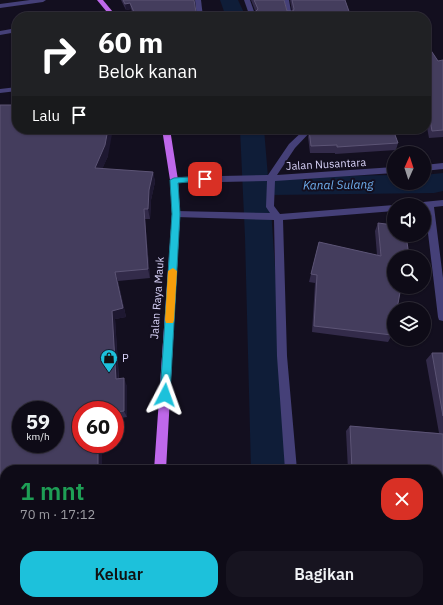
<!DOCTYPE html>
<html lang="id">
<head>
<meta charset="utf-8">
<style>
	:root { --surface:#0e0b17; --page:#171420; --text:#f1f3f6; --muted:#9b9ba1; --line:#2e2b36; --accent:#1dc1db }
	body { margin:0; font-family:"IBM Plex Sans",sans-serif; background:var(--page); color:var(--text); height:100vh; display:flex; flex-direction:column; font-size:15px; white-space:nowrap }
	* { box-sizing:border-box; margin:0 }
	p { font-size:13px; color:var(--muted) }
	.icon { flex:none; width:22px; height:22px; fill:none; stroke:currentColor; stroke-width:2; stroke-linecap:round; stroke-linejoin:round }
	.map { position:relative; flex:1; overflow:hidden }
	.details { position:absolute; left:0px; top:465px; width:443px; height:140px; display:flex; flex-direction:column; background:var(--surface); border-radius:16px 16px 0 0; box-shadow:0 1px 3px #0004,0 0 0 1px var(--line) }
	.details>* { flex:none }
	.guide { position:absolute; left:12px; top:12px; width:419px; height:122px; border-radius:16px; box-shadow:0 1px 3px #0004,0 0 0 1px var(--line); background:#202124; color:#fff; overflow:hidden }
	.needle { width:26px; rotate:3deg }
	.fabs { position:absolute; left:387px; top:146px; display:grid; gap:8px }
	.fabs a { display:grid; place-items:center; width:44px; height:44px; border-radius:50%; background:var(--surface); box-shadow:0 1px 3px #0004,0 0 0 1px var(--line); font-size:20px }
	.speed { position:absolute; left:12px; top:401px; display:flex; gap:8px; font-size:20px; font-weight:700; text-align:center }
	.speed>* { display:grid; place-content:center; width:52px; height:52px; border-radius:50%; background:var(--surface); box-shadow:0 1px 3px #0004,0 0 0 1px var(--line); line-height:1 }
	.speed small { font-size:10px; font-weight:400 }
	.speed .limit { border:6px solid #d22; background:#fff; color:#111 }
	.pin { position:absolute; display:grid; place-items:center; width:34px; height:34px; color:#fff; margin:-17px; border-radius:8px; box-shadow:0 2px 6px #0006 }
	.me { position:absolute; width:44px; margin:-22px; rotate:4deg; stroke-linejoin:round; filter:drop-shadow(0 0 3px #0008) }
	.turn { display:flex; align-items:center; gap:14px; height:84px; padding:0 20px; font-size:18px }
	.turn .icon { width:52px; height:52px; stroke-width:2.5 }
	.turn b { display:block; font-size:28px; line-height:34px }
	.then { display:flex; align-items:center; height:38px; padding:0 20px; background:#0003; gap:8px; font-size:15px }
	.round { display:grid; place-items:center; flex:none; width:42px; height:42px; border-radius:16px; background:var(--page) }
	.overview { display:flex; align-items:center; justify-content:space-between; height:68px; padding:0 20px }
	h1 { font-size:24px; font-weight:600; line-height:30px; color:#1e9e55 }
	.primary-button { display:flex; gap:8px; margin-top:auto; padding:8px 20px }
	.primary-button a { flex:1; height:46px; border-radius:16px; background:var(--accent); color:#111; font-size:16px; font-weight:600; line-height:46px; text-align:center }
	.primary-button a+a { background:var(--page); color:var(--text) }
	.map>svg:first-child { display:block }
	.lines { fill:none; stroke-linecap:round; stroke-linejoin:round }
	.canal { fill:#0f1d38; fill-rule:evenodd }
	.service { fill:#454078; fill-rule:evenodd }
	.minor { fill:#454078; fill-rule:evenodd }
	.primary { fill:#bf68eb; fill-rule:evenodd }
	.wall { fill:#332b4a }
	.shaded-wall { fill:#1e1831 }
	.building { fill:#443d5d; stroke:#5c5475; fill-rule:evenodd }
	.route { fill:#1dc1db; stroke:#137d8e }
	.slow { fill:#f59e0b }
	.labels { text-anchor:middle; stroke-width:4; stroke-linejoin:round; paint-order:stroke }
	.street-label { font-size:11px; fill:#d9d3f9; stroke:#130f1f }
	.poi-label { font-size:11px; fill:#d9d3f9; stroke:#130f1f; text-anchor:start }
	.water-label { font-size:12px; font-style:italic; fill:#6eadec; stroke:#130f1f }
</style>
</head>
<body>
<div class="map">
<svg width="443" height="605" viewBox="0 0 443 605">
	<rect width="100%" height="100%" fill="#130f1f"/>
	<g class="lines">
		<g class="canal">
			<path d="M220 0H238L246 17H226Z"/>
			<path d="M240 129H264L268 177 394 175V183H424V175L443 173V191L434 193 270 195 289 470H251L245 237Z"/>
			<rect x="255" y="600" width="44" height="5"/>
		</g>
		<g class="service">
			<path d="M111 11 113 12V14L99 17H85Z"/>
			<path d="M17 28V32L0 35V31Z"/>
			<path d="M17 87V91L0 93V89Z"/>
		</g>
		<g class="minor">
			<path d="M30 0H46L43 2 0 8V4Z"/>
			<path d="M195 0H201L203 17H197Z"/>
			<path d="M244 0H250L256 17H250Z"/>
			<path d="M283 0H289L292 17H286Z"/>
			<path d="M305 129H313L295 148 277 175 394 167V173L275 181 274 206 280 214 394 205H395L394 211 283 220 287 356 297 470H285L277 356 274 220 176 217 172 214 176 211 270 213 266 207 267 181 174 183 170 180 174 177 268 175 289 144Z"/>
			<path d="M443 163V169L424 171V165Z"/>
			<path d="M443 200V206L434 207 443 278V321L439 320 438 317 425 208 424 205H419L423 202Z"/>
			<path d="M29 600H157L158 602 157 605H27Z"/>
			<path d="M291 600H305L306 605H292Z"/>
		</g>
		<g class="primary">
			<path d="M97 0H103L117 17H111Z"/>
			<path d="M162 129H170L178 180 180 214 166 470H154L172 214 170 180Z"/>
			<rect x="144" y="600" width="14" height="5"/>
		</g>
	</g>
	<g class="wall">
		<path d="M121 0H194L196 17H134L131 9 126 10Z"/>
		<path d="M251 0H284L287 11H292L290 0H345L351 17H256V13Z"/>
		<path d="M426 43 438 61 443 60V137L429 138 426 122Z"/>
		<path d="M0 105 108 156 102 169 153 172 155 182 151 200 150 219H145L150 278 118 281 126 317 115 319 119 379 127 386V417L115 419V410H81L5 470V581H0Z"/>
		<path d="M309 130 394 132 398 143 396 150 335 154V153H310L308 137Z"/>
		<path d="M378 223 392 335 388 342 312 332 315 283 309 282 319 242 377 255 375 231Z"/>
		<path d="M432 353H443V605H352L351 600H438V470H348L346 431 350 426 439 433 426 360Z"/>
	</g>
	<g class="shaded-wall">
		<path d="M130 3 131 9 126 10 125 4Z"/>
		<path d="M108 129H113L108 156 98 179 95 168Z"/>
		<path d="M153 172 155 182 151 200 150 219 148 209 149 190Z"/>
		<path d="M144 209 145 219 150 278 148 269Z"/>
		<path d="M115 272 118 281 126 317 115 319 119 386 116 379 112 311Z"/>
		<path d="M124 378 127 386V417L124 411Z"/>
		<rect x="98" y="444" width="4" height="26"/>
	</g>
	<g class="building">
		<path d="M123 0H194L196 12 195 17H136L130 3 125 4Z"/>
		<path d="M254 0H284L287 11H293L294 9 292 0H345L351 17H258L256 11 258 9Z"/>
		<path d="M426 43 438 61 443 60V130L432 131 426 97Z"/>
		<path d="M0 105H17V129H108L105 145 95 168 153 172 149 190 148 209H144L148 269 115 272 123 308 112 311 116 379 124 378V411L115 412V410H81V444H98V470H107H5V579L0 580ZM21 410H55V444H21Z"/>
		<path d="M309 129H393L394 132 398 143 337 147V145L311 146 309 130Z"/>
		<path d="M378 223 394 225V235H406L408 249 406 257H394V287H401L397 309H394V325L392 335 314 326 317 275 311 274 319 242 381 256Z"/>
		<path d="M432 353H443V416Z"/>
		<path d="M350 426 443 434V605H356V600H438V470H352Z"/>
	</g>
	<path class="route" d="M205 176 207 177V180L178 183 180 214 170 395 168 398 165 400 161 398 160 395 172 214 170 180 174 178Z"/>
	<path class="slow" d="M173 268 177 271 174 320 173 323H166L165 320 168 271Z"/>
	<defs>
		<symbol id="shop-pin" viewBox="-11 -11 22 30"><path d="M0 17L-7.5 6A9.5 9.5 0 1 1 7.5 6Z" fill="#1dc1db" stroke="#130f1f"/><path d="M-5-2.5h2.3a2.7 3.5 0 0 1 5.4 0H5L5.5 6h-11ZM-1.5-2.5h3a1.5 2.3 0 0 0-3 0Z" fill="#111"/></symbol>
	</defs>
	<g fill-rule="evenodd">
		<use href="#shop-pin" x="99" y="348" width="20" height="27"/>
	</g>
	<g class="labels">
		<g class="street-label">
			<text transform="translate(326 164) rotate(-3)" y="4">Jalan Nusantara</text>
			<text transform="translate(157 298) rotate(-86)" y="4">Jalan Raya Mauk</text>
		</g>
		<g class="poi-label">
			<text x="122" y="362">P</text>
		</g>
		<g class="water-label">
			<text transform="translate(338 185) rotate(-1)" y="4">Kanal Sulang</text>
		</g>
	</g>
</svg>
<div class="fabs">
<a><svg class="needle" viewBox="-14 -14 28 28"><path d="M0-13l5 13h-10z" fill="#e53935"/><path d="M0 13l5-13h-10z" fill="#9b9ba1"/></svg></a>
<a><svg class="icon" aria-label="sound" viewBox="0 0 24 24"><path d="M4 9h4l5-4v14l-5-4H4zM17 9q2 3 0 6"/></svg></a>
<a><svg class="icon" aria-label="search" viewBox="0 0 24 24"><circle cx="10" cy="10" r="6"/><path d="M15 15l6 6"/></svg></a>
<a><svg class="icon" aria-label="layers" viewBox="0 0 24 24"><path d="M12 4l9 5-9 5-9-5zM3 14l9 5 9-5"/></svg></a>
</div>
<div class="speed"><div>59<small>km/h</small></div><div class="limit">60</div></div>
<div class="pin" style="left:205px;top:179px;background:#d93025"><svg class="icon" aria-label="arrive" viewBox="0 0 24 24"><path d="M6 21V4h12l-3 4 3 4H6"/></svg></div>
<svg class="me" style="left:165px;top:395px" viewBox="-20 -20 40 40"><path d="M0-17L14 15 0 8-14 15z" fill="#1dc1db" stroke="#fff" stroke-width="4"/></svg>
<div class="guide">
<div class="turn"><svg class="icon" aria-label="right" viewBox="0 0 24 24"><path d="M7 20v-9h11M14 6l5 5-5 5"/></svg><div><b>60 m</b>Belok kanan</div></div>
<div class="then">Lalu<svg class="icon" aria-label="arrive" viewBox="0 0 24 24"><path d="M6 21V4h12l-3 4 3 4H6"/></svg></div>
</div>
<section class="details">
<div class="overview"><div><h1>1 mnt</h1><p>70 m · 17:12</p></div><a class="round" style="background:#d93025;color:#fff"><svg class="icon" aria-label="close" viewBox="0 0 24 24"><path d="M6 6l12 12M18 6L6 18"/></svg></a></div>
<div class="primary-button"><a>Keluar</a><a>Bagikan</a></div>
</section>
</div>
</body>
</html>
